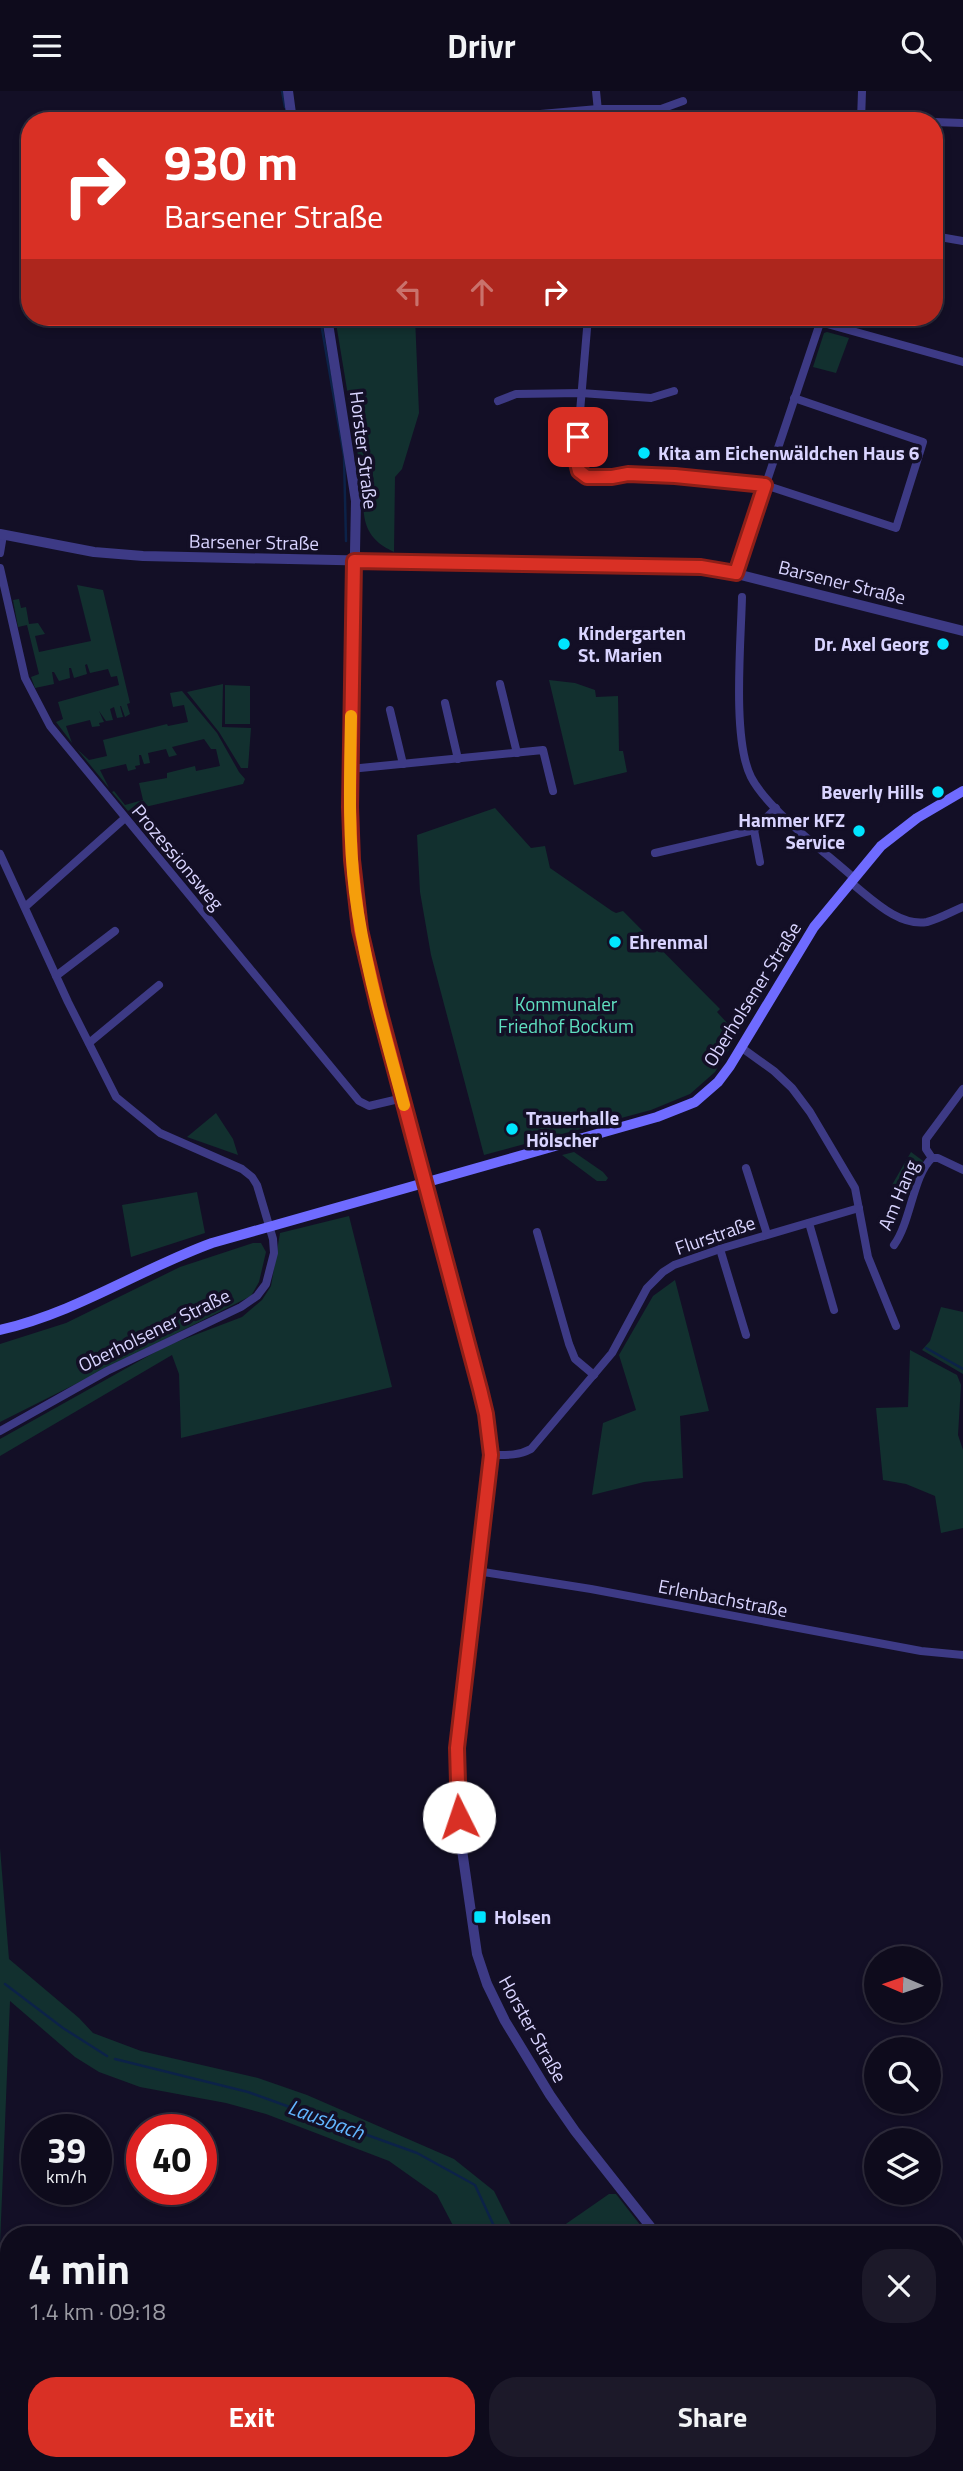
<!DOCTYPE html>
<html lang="en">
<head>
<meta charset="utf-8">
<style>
	:root { --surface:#0e0b1c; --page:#1c1929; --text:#f1f3f6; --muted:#9b9ba3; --line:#2e2b3b; --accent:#d93025 }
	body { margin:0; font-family:"Titillium Web",sans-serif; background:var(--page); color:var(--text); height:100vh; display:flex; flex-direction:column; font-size:26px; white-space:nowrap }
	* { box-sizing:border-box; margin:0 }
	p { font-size:23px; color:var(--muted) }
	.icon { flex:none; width:38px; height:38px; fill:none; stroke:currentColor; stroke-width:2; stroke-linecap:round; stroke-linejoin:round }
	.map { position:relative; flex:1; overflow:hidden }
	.side { position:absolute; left:0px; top:2135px; width:964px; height:245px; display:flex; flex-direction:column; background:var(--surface); border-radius:28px 28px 0 0; box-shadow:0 4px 10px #0003,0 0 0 2px var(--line) }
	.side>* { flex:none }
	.banner { position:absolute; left:21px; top:21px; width:922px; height:214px; border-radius:28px; box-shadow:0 4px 10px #0003,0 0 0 2px var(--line); background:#d93025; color:#fff; overflow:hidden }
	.needle { width:46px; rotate:272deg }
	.tools { position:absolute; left:864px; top:1855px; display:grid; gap:14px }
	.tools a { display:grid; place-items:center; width:77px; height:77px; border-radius:50%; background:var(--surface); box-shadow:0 4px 10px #0003,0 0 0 2px var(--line); font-size:35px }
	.speed { position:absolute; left:21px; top:2023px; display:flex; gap:14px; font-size:35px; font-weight:700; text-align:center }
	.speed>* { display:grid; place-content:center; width:91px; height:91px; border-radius:50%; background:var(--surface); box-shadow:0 4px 10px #0003,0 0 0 2px var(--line); line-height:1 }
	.speed small { font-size:18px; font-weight:400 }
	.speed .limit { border:10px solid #d22; background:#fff; color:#111 }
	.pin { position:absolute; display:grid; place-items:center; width:60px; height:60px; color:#fff; margin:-30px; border-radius:14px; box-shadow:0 4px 10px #0006 }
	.me { position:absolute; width:77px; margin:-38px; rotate:356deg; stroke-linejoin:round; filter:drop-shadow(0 0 5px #0008) }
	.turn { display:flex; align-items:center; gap:24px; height:147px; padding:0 28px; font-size:32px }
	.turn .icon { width:91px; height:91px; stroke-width:2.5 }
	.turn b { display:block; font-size:49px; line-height:60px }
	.lanes { display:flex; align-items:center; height:66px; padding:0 28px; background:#0003; justify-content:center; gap:35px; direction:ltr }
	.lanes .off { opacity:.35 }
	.round { display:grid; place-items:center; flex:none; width:74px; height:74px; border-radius:28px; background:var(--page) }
	.headline { display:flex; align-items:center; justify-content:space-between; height:119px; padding:0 28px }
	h1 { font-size:42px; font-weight:700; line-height:52px }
	.primary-button { display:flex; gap:14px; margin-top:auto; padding:14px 28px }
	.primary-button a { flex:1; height:80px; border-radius:28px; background:var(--accent); color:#fff; font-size:28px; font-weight:700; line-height:80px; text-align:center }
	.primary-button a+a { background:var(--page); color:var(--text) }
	header { display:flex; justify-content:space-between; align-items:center; height:91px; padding:0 28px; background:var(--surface); font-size:32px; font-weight:700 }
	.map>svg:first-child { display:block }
	.green { fill:#12302f }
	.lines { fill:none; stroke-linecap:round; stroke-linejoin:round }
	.stream { stroke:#0c2248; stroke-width:2.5 }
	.minor { stroke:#3d3a85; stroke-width:8 }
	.tertiary { stroke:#3d3a85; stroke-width:10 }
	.secondary { stroke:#6f6bff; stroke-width:10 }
	.route-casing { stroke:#8d1f18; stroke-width:18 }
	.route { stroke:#d93025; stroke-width:12 }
	.slow { stroke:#f59e0b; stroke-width:12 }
	.poi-dot { fill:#00e5ff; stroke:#130f26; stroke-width:2.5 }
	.labels { text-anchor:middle; stroke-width:7; stroke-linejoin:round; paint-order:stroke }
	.street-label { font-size:19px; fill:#d9d4ff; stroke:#130f26 }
	.poi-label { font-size:19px; font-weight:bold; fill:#d9d4ff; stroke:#130f26; text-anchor:start }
	.park-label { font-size:19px; fill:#5fe0c0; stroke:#130f26 }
	.water-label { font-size:21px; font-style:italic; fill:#62b6ff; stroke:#130f26 }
</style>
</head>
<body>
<header><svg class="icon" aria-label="menu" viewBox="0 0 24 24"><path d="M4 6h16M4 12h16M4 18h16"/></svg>Drivr<svg class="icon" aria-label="search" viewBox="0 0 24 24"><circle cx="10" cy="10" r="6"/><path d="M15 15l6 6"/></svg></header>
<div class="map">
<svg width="963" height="2380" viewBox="0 0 963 2380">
	<rect width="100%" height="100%" fill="#130f26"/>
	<g class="green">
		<path d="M335 226H415L419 322 402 378 395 386 394 461C362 446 363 427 363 395Z"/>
		<path d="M827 241 849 247 836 282 813 276 824 242Z"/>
		<path d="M77 494 103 499 130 612 127 613 130 623 125 626 121 615H120L123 626 117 627 114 616 110 618 113 629 106 630 99 620 104 631 99 632 100 635 92 636 90 629 66 635 72 652 56 631 63 628 58 611 119 594 117 585 111 586 108 578 90 582 87 573 85 574 87 583 74 587 71 577H69L70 587 59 590 54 581H52L54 593 35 597 31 586 39 583 27 534 18 536 13 509 19 508 21 517 26 516 29 533 38 532 45 543 35 545 39 561 91 550Z"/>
		<path d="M549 589 575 592 595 599 596 606 618 605 619 660H623L627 681 574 694Z"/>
		<path d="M223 593 222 636 251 637 248 677H241L219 641 187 601Z"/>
		<path d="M225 594 250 595V633H225Z"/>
		<path d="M182 600 217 642 239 681 245 688 243 693 128 720 112 701 114 700 125 714 143 709 139 692 167 687V682L195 675 196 680 220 675 216 658H211L204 648 172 656 177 664 169 666 166 658 148 662 150 672 144 673 141 664H139L140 674 135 675 136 678 128 680 126 673 100 679 109 697 77 658 89 669 107 665 103 649 167 633 168 635 188 631 184 614 173 616 170 602Z"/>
		<path d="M495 717 531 757 545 755 550 777 612 820 616 822 623 820 720 918 717 921 730 935 740 941 715 981 690 1003 651 1019 484 1064 431 864 420 801 417 744Z"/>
		<path d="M216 1022 233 1048 238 1064 187 1046Z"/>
		<path d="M574 1061 603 1081 608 1087 606 1090H597L562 1064Z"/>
		<path d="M911 1061 923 1070 912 1102 892 1094Z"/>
		<path d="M197 1101 205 1142 131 1166 122 1114Z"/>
		<path d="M349 1125 392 1296 181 1347 179 1283 172 1264 0 1365V1348L166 1255 242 1226 262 1209 271 1195 280 1142Z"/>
		<path d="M253 1152H261L266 1161 259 1191 251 1205 0 1331V1253L66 1232 180 1176Z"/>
		<path d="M675 1189 709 1320 680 1325 683 1387 644 1391 592 1404 603 1332 636 1319 619 1264 653 1205Z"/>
		<path d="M941 1216 963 1221V1283L922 1259 930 1250Z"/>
		<path d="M910 1259 957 1284 961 1294 958 1344 963 1359V1437L941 1442 935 1405 906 1393 883 1389 876 1317 908 1316Z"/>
		<path d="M0 1757 9 1868 79 1927 93 1942 141 1960 258 1987 307 2004 454 2068 494 2100 516 2144H458L437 2104 389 2070 266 2023 226 2012 140 1996 99 1981 75 1966 10 1910 0 2154Z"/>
		<path d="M609 2103H616L648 2144H550Z"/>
		<path d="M685 2371H759L758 2380 704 2374 700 2380Z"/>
	</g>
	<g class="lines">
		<g class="stream">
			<path d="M282 0 285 16"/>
			<path d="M320 226 344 365 346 450"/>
			<path d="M926 1257 963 1278"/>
			<path d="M5 1893 63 1937 107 1965"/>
			<path d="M115 1968 248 2001 417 2062 475 2094 493 2133 503 2144"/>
			<path d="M745 2371 755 2372"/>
			<path d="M778 2374 787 2380"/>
		</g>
		<g class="minor">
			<path d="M596 0 599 30"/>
			<path d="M861 27 917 30"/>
			<path d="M516 30 529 24 598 18H661L683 10"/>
			<path d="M861 30 862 0"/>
			<path d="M934 31 963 32"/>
			<path d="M934 145 963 150"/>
			<path d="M503 226H504"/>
			<path d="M588 226 576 368 579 380 587 385 613 386 628 383 675 385 765 394 896 437 923 351 794 307"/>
			<path d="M645 226H663"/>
			<path d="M820 231 963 271"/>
			<path d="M498 310 516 303 581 302 651 307 674 300"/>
			<path d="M0 462 3 444"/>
			<path d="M0 477 25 587 50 635 359 1010 369 1015 403 1007"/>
			<path d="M736 482 822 226"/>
			<path d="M742 506C741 550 732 648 751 686 768 719 825 761 854 787"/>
			<path d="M500 593 517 662"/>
			<path d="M445 612 458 668"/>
			<path d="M390 619 403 673"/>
			<path d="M350 678 543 659 553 700"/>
			<path d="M754 739 760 771"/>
			<path d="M655 762 754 739 776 717"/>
			<path d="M0 763 68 911 116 1006 160 1042 242 1078 252 1086 257 1094 273 1148 274 1162 266 1193 257 1205 241 1216 107 1280 0 1340"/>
			<path d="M850 791C871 807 898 836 927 831 939 828 951 821 963 816"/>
			<path d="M25 816 125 727"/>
			<path d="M56 885 115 840"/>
			<path d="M89 952 159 894"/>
			<path d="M742 957 774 980 792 997 810 1021 855 1097 868 1166 896 1235"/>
			<path d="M963 998 926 1048V1058L932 1067H938L963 1079"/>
			<path d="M746 1077 767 1143"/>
			<path d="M809 1132 834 1219"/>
			<path d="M537 1141 569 1253 575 1268 594 1284"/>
			<path d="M894 1154C911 1131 913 1084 932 1067"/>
			<path d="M720 1158 746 1244"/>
			<path d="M491 1364C505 1364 518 1365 531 1358L612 1262 647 1197 663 1181 674 1174 723 1157 859 1117"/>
			<path d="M477 1480 591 1498 921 1560 963 1564"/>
			<path d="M956 2176 963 2173"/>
			<path d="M795 2371 807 2380"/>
		</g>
		<g class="tertiary">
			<path d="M288 0 292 30"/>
			<path d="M327 226 356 410 350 715 355 802 371 888 480 1298 487 1323 491 1364 456 1676 460 1745 477 1863 487 1893 505 1930 550 2004 575 2040 657 2144"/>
			<path d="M0 443 94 461 143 465 713 477 963 540"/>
			<path d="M763 2380 764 2371"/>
		</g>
		<path class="secondary" d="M0 1239C78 1221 138 1179 212 1152L657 1026 695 1011 718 991 730 975 814 836 881 755 917 727 963 700"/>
	</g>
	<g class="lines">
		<defs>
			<path id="route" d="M459 1726 457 1657 491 1364 486 1323 480 1298 378 915 360 839 352 769 350 716 354 470 701 476 736 482 765 394 675 385 628 383 612 386H587L579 380 576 368 578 346"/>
		</defs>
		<use href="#route" class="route-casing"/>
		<use href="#route" class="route"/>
		<path class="slow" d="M351 625C350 684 348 743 355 801 364 873 385 943 404 1014"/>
	</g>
	<g class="poi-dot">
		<circle cx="644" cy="362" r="7"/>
		<circle cx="564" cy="553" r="7"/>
		<circle cx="943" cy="553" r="7"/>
		<circle cx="938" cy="701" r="7"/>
		<circle cx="859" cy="740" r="7"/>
		<circle cx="615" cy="851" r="7"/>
		<circle cx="512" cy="1038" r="7"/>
		<rect x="473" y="1819" width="14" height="14" rx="3.5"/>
	</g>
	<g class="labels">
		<g class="street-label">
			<text transform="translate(364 359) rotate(83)" y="7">Horster Straße</text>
			<text transform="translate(254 451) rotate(1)" y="7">Barsener Straße</text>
			<text transform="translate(842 491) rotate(14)" y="7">Barsener Straße</text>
			<text transform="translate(178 766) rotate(50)" y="7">Prozessionsweg</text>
			<text transform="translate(752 903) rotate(-58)" y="7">Oberholsener Straße</text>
			<text transform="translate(898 1104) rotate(-67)" y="7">Am Hang</text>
			<text transform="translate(715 1144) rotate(-19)" y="7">Flurstraße</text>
			<text transform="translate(154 1239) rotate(-26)" y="7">Oberholsener Straße</text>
			<text transform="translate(723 1507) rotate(11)" y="7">Erlenbachstraße</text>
			<text transform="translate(533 1938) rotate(61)" y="7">Horster Straße</text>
		</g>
		<g class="poi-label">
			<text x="658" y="369">Kita am Eichenwäldchen Haus 6</text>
			<text x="578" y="549">Kindergarten<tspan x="578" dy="22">St. Marien</tspan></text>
			<text x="929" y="560" text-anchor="end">Dr. Axel Georg</text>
			<text x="924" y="708" text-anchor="end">Beverly Hills</text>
			<text x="845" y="736" text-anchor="end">Hammer KFZ<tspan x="845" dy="22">Service</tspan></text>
			<text x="629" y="858">Ehrenmal</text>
			<text x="526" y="1034">Trauerhalle<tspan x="526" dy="22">Hölscher</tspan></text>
			<text x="494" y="1833">Holsen</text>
		</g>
		<g class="park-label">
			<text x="566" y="920">Kommunaler<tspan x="566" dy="22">Friedhof Bockum</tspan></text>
		</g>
		<g class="water-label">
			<text transform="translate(326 2029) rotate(20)" y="7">Lausbach</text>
		</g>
	</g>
</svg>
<div class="tools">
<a><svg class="needle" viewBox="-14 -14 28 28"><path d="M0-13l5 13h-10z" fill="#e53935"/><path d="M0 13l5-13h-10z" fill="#9b9ba3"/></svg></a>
<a><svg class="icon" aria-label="search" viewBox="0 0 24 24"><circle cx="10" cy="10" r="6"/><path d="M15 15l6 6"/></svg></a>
<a><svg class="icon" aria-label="layers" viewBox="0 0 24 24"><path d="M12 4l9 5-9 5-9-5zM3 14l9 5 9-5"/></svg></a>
</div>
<div class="speed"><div>39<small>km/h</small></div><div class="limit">40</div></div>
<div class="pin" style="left:578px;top:346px;background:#d93025"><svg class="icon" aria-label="arrive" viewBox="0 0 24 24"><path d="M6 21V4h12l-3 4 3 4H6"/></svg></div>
<svg class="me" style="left:459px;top:1726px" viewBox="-20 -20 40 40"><circle r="19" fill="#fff"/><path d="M0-13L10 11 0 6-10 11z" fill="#d93025"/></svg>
<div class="banner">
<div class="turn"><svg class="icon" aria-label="right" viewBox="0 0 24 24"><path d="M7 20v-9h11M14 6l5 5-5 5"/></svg><div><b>930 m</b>Barsener Straße</div></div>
<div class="lanes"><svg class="icon off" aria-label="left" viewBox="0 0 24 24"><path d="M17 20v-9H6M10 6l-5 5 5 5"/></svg><svg class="icon off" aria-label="ahead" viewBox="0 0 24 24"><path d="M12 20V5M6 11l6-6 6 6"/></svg><svg class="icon" aria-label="right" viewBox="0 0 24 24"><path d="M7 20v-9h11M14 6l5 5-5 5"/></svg></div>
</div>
<section class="side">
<div class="headline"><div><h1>4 min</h1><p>1.4 km · 09:18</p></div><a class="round"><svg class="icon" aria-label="close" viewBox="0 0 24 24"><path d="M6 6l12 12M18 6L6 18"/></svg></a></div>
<div class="primary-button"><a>Exit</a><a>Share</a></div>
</section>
</div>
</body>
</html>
